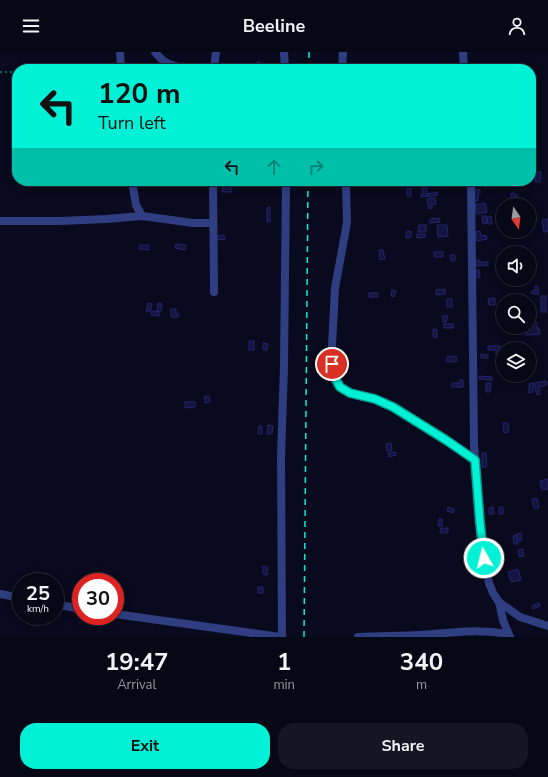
<!DOCTYPE html>
<html lang="en">
<head>
<meta charset="utf-8">
<style>
	:root { --surface:#070816; --page:#151623; --text:#f1f3f6; --muted:#989aa1; --line:#282935; --accent:#00f1d5 }
	body { margin:0; font-family:"Nunito Sans",sans-serif; background:var(--page); color:var(--text); height:100vh; display:flex; flex-direction:column; font-size:15px; white-space:nowrap }
	* { box-sizing:border-box; margin:0 }
	p { font-size:13px; color:var(--muted) }
	.icon { flex:none; width:22px; height:22px; fill:none; stroke:currentColor; stroke-width:2; stroke-linecap:round; stroke-linejoin:round }
	.map { position:relative; height:585px; overflow:hidden }
	.drawer { display:flex; flex-direction:column; background:var(--surface); flex:1 }
	.drawer>* { flex:none }
	.guide { position:absolute; left:12px; top:12px; width:524px; height:122px; border-radius:16px; box-shadow:0 2px 10px #0003,0 0 0 1px var(--line); background:#00f1d5; color:#111; overflow:hidden }
	.needle { width:26px; rotate:167deg }
	.controls { position:absolute; left:496px; top:146px; display:grid; gap:8px }
	.controls a { display:grid; place-items:center; width:40px; height:40px; border-radius:50%; background:var(--surface); box-shadow:0 2px 10px #0003,0 0 0 1px var(--line); font-size:20px }
	.speed { position:absolute; left:12px; top:521px; display:flex; gap:8px; font-size:20px; font-weight:700; text-align:center }
	.speed>* { display:grid; place-content:center; width:52px; height:52px; border-radius:50%; background:var(--surface); box-shadow:0 2px 10px #0003,0 0 0 1px var(--line); line-height:1 }
	.speed small { font-size:10px; font-weight:400 }
	.speed .limit { border:6px solid #d22; background:#fff; color:#111 }
	.pin { position:absolute; display:grid; place-items:center; width:34px; height:34px; color:#fff; margin:-17px; border:2px solid #fff; border-radius:50%; box-shadow:0 1px 4px #0007 }
	.me { position:absolute; width:44px; margin:-22px; rotate:352deg; stroke-linejoin:round; filter:drop-shadow(0 0 3px #0008) }
	.turn { display:flex; align-items:center; gap:14px; height:84px; padding:0 20px; font-size:18px }
	.turn .icon { width:52px; height:52px; stroke-width:2.5 }
	.turn b { display:block; font-size:28px; line-height:34px }
	.lanes { display:flex; align-items:center; height:38px; padding:0 20px; background:#0003; justify-content:center; gap:20px; direction:ltr }
	.lanes .off { opacity:.35 }
	.eta { display:flex; justify-content:space-evenly; align-items:center; height:68px; text-align:center }
	.eta b { font-size:24px; font-weight:700; line-height:28px }
	.primary-button { display:flex; gap:8px; margin-top:auto; padding:8px 20px }
	.primary-button a { flex:1; height:46px; border-radius:16px; background:var(--accent); color:#111; font-size:16px; font-weight:700; line-height:46px; text-align:center }
	.primary-button a+a { background:var(--page); color:var(--text) }
	header { display:flex; justify-content:space-between; align-items:center; height:52px; padding:0 20px; background:var(--surface); font-size:18px; font-weight:700 }
	.map>svg:first-child { display:block }
	.building { fill:#141440; stroke:#23256f }
	.lines { fill:none; stroke-linecap:round; stroke-linejoin:round }
	.path { stroke:#21b88e; stroke-width:1; stroke-dasharray:2 3; stroke-linecap:butt }
	.minor { stroke:#2f3e81; stroke-width:8 }
	.rail { stroke:#00f1d5; stroke-width:1.5; stroke-dasharray:6 5; stroke-linecap:butt }
	.route-casing { stroke:#009d8a; stroke-width:10 }
	.route { stroke:#00f1d5; stroke-width:7 }
</style>
</head>
<body>
<header><svg class="icon" aria-label="menu" viewBox="0 0 24 24"><path d="M4 6h16M4 12h16M4 18h16"/></svg>Beeline<svg class="icon" aria-label="person" viewBox="0 0 24 24"><circle cx="12" cy="8" r="4"/><path d="M4 21q1-7 8-7t8 7"/></svg></header>
<div class="map">
<svg width="548" height="585" viewBox="0 0 548 585">
	<rect width="100%" height="100%" fill="#090a1d"/>
	<g class="building">
		<path d="M257 10H260L259 17 251 16V12H254V14L257 15Z"/>
		<path d="M535 120H541L540 130H535Z"/>
		<path d="M224 129H228V131H230L229 134H232L231 140H222Z"/>
		<path d="M426 134 428 144 421 145V142H423L422 135Z"/>
		<rect x="407" y="137" width="4" height="7"/>
		<path d="M474 138H480V142H478V149H474Z"/>
		<path d="M437 140 438 143 429 145 428 142Z"/>
		<path d="M511 141H514L515 143H517L518 147 511 148Z"/>
		<path d="M435 146 436 152 432 153V156L429 157 427 147Z"/>
		<path d="M485 151 487 160 477 162 475 153Z"/>
		<path d="M270 155V170H267V156Z"/>
		<path d="M482 164H486L487 171 483 172Z"/>
		<path d="M491 164 492 172H488L487 165Z"/>
		<path d="M439 166 440 170 430 171V167Z"/>
		<path d="M548 167V179L544 180 542 168Z"/>
		<path d="M419 173H426V180H418Z"/>
		<path d="M437 173H447L448 184 438 185Z"/>
		<path d="M411 179V185L406 186V180Z"/>
		<path d="M480 179 481 184 486 183 487 187 477 189 475 180Z"/>
		<path d="M417 182H425L426 185 417 186Z"/>
		<path d="M224 183 225 187 217 188V184Z"/>
		<path d="M176 192 186 193 185 198 175 196Z"/>
		<path d="M140 193H149V198L139 197Z"/>
		<path d="M379 198H383L385 207 380 208Z"/>
		<rect x="434" y="200" width="9" height="5"/>
		<path d="M450 203H455V209H451Z"/>
		<path d="M476 208H479V210H488V213L476 214Z"/>
		<path d="M475 218H479L480 225 476 226Z"/>
		<path d="M535 234H538V242H532V239H535Z"/>
		<path d="M445 237V242L436 243V238Z"/>
		<path d="M392 238 396 239 394 245 391 244Z"/>
		<rect x="369" y="241" width="9" height="4"/>
		<rect x="541" y="244" width="5" height="16"/>
		<path d="M495 246V253H489L488 247Z"/>
		<rect x="447" y="247" width="5" height="8"/>
		<path d="M148 251 152 252 150 260 146 259Z"/>
		<path d="M158 251 162 252 161 259H157Z"/>
		<path d="M171 257H176V262H179L178 265H171Z"/>
		<path d="M152 259 159 260V264L151 263Z"/>
		<path d="M443 264H448L446 270H443Z"/>
		<path d="M529 270H537V276H539L540 282 526 283V275H529Z"/>
		<rect x="444" y="272" width="9" height="4"/>
		<path d="M433 277 437 278V286L433 285Z"/>
		<rect x="249" y="289" width="5" height="9"/>
		<path d="M263 291 268 292 267 298H263Z"/>
		<path d="M488 294H500V303H496V298H488Z"/>
		<path d="M481 302 488 303V306H481Z"/>
		<path d="M456 304 457 309 447 310V305Z"/>
		<path d="M479 324 492 325V328L479 327Z"/>
		<path d="M460 328H463V335H452V331H460Z"/>
		<path d="M546 329 547 333 539 335 540 342 537 343 534 331Z"/>
		<path d="M486 331H491L490 340H486Z"/>
		<path d="M533 331V340L529 341V332Z"/>
		<path d="M209 344 210 350 205 351 204 345Z"/>
		<path d="M185 350H195V355L185 356Z"/>
		<path d="M503 371H508L509 380 504 381Z"/>
		<path d="M268 373 273 374 272 382H267Z"/>
		<path d="M259 374H262V382H258Z"/>
		<path d="M391 391 392 398 387 399 386 392Z"/>
		<path d="M396 400V403L389 405 388 401Z"/>
		<path d="M482 401H486L487 415H482Z"/>
		<path d="M548 427V437L542 438 540 429Z"/>
		<path d="M537 446 539 456H534L532 447Z"/>
		<path d="M448 455 454 457 453 461 447 459Z"/>
		<path d="M493 455 494 462H489V456Z"/>
		<rect x="499" y="455" width="4" height="7"/>
		<path d="M439 467H442V474H438Z"/>
		<path d="M441 476H448V481H440Z"/>
		<path d="M521 481 522 489H519L517 482Z"/>
		<path d="M516 483 518 492H514L513 484Z"/>
		<path d="M523 497 524 504 519 505 518 498Z"/>
		<path d="M263 514 268 515 267 523 263 522Z"/>
		<path d="M518 517 521 528 511 530 508 520Z"/>
		<rect x="258" y="535" width="5" height="6"/>
		<path d="M539 551 540 554 533 557 532 554Z"/>
	</g>
	<g class="lines">
		<g class="path">
			<path d="M57 17 84 15 114 16"/>
			<path d="M0 20H17"/>
		</g>
		<g class="minor">
			<path d="M120 0 121 17"/>
			<path d="M155 0C166 15 177 15 195 17"/>
			<path d="M284 0 285 17"/>
			<path d="M463 0 464 17"/>
			<path d="M214 17 216 0"/>
			<path d="M342 17 343 0"/>
			<path d="M132 129 136 153 142 164"/>
			<path d="M213 129 214 240"/>
			<path d="M346 129 347 171 335 236 332 294V312L338 332C347 346 370 344 383 350 398 357 412 367 426 376 442 387 459 397 475 408"/>
			<path d="M471 129 474 393 480 471 486 517 489 531 493 541 499 550 520 565 548 574"/>
			<path d="M0 169H60L106 167 142 164 193 171H213"/>
			<path d="M0 542 21 546"/>
			<path d="M499 550 503 568 510 585"/>
			<path d="M55 552 81 557"/>
			<path d="M115 562 280 585"/>
			<path d="M282 585 281 406 284 315 286 129"/>
			<path d="M358 585C379 584 399 584 420 583 452 581 476 576 508 582"/>
		</g>
		<g class="rail">
			<path d="M309 17V0"/>
			<path d="M304 585 308 129"/>
		</g>
	</g>
	<g class="lines">
		<defs>
			<path id="route" d="M332 312 336 328 340 335 350 341 375 347 393 355 446 388 475 408 480 471 484 506"/>
		</defs>
		<use href="#route" class="route-casing"/>
		<use href="#route" class="route"/>
	</g>
</svg>
<div class="controls">
<a><svg class="needle" viewBox="-14 -14 28 28"><path d="M0-13l5 13h-10z" fill="#e53935"/><path d="M0 13l5-13h-10z" fill="#989aa1"/></svg></a>
<a><svg class="icon" aria-label="sound" viewBox="0 0 24 24"><path d="M4 9h4l5-4v14l-5-4H4zM17 9q2 3 0 6"/></svg></a>
<a><svg class="icon" aria-label="search" viewBox="0 0 24 24"><circle cx="10" cy="10" r="6"/><path d="M15 15l6 6"/></svg></a>
<a><svg class="icon" aria-label="layers" viewBox="0 0 24 24"><path d="M12 4l9 5-9 5-9-5zM3 14l9 5 9-5"/></svg></a>
</div>
<div class="speed"><div>25<small>km/h</small></div><div class="limit">30</div></div>
<div class="pin" style="left:332px;top:312px;background:#d93025"><svg class="icon" aria-label="arrive" viewBox="0 0 24 24"><path d="M6 21V4h12l-3 4 3 4H6"/></svg></div>
<svg class="me" style="left:484px;top:506px" viewBox="-20 -20 40 40"><circle r="17" fill="#00f1d5" stroke="#fff" stroke-width="3"/><path d="M0-11L8 9 0 5-8 9z" fill="#fff"/></svg>
<div class="guide">
<div class="turn"><svg class="icon" aria-label="left" viewBox="0 0 24 24"><path d="M17 20v-9H6M10 6l-5 5 5 5"/></svg><div><b>120 m</b>Turn left</div></div>
<div class="lanes"><svg class="icon" aria-label="left" viewBox="0 0 24 24"><path d="M17 20v-9H6M10 6l-5 5 5 5"/></svg><svg class="icon off" aria-label="ahead" viewBox="0 0 24 24"><path d="M12 20V5M6 11l6-6 6 6"/></svg><svg class="icon off" aria-label="right" viewBox="0 0 24 24"><path d="M7 20v-9h11M14 6l5 5-5 5"/></svg></div>
</div>
</div>
<section class="drawer">
<div class="eta">
<div><b>19:47</b><p>Arrival</p></div>
<div><b>1</b><p>min</p></div>
<div><b>340</b><p>m</p></div>
</div>
<div class="primary-button"><a>Exit</a><a>Share</a></div>
</section>
</body>
</html>
